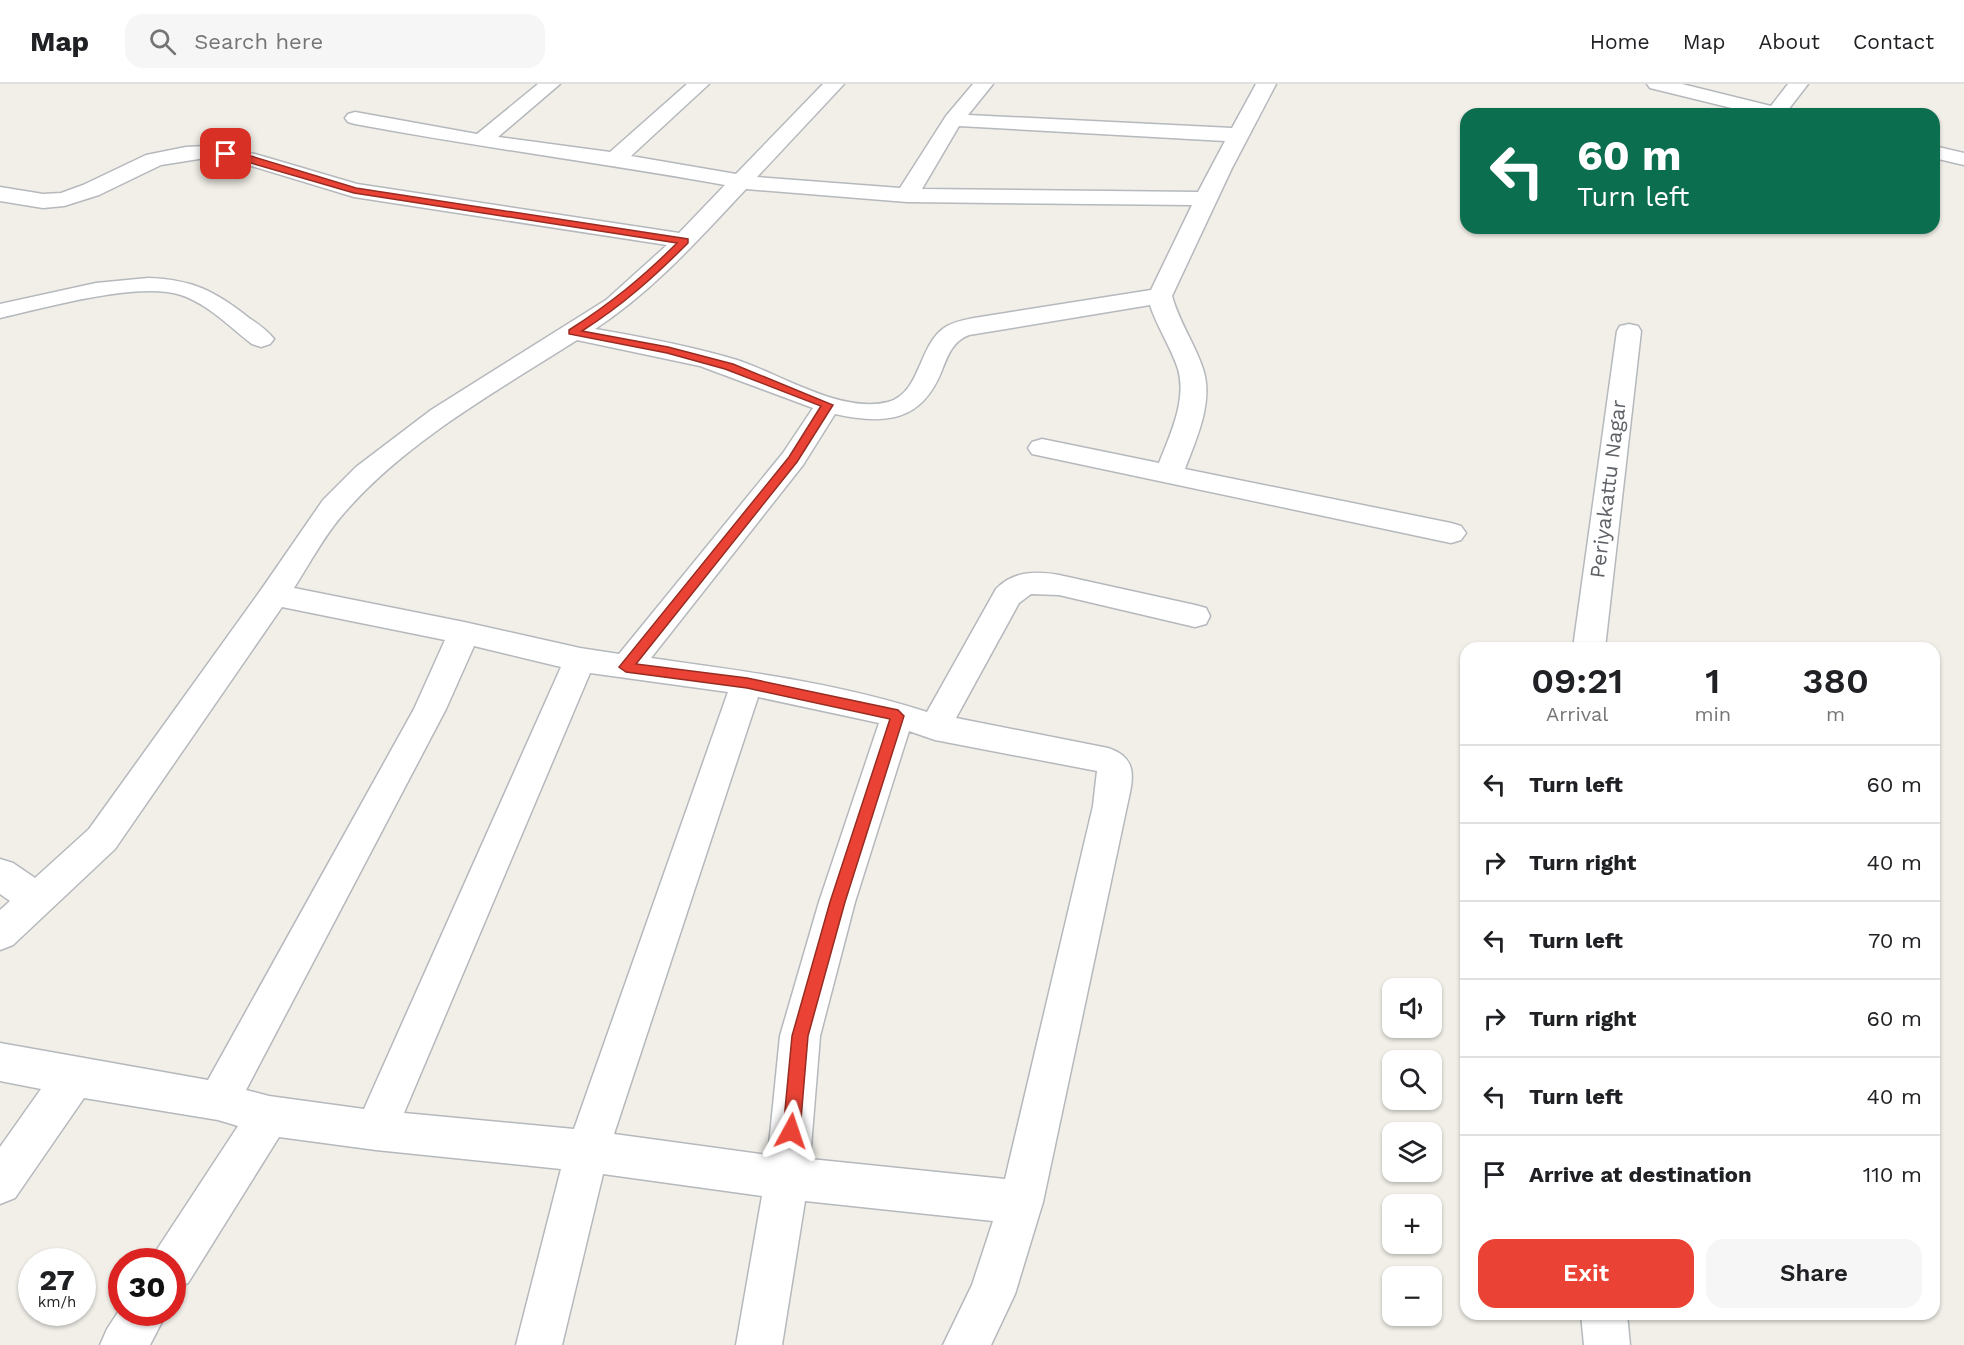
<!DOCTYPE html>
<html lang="en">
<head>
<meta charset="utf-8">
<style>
	:root { --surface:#fff; --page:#f6f6f6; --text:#202124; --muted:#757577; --line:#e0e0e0; --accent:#ea4335 }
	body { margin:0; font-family:"Work Sans",sans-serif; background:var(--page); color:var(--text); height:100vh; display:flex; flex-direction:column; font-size:22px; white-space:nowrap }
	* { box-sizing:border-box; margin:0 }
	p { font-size:20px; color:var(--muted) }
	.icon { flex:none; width:33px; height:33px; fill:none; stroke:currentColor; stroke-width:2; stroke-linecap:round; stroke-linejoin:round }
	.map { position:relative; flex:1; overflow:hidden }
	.sheet { position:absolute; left:1460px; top:558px; width:480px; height:678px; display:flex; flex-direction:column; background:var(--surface); border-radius:18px; box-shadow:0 2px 4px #0004 }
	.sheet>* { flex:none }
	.top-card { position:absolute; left:1460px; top:24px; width:480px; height:126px; border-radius:18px; box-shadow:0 2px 4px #0004; background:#0b6e4f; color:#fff; overflow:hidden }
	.fabs { position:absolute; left:1382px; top:894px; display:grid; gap:12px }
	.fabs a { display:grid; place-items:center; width:60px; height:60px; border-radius:12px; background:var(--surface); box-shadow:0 2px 4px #0004; font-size:30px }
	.speed { position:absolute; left:18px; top:1164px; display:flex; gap:12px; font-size:30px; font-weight:700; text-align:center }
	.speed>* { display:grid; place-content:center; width:78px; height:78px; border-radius:50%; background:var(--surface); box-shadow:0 2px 4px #0004; line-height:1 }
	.speed small { font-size:15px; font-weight:400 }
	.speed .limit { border:9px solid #d22; background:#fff; color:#111 }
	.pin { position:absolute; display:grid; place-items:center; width:51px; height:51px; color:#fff; margin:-26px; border-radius:12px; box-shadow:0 3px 9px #0006 }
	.me { position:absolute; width:66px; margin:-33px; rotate:5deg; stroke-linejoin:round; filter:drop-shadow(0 0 4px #0008) }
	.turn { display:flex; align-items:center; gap:21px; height:126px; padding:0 18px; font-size:27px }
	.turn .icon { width:78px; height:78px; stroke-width:2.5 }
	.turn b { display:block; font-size:42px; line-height:51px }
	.eta { display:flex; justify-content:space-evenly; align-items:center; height:102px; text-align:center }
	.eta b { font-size:36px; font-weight:600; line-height:42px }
	.action { display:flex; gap:12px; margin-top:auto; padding:12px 18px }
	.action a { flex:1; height:69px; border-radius:18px; background:var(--accent); color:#fff; font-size:24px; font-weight:600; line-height:69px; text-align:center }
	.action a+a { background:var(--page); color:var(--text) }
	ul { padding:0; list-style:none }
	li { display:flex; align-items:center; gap:18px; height:78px; padding:0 18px; border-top:2px solid var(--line) }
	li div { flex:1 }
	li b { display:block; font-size:22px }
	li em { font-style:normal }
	header { display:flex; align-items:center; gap:36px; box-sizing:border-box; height:84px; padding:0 30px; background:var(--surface); border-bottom:2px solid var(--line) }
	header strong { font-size:28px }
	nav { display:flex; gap:33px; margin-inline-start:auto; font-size:21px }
	.search { width:420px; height:54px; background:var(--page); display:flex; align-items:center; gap:15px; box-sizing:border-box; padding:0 21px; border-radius:18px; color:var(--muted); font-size:22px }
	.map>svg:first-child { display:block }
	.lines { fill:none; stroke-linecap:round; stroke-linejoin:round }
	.street-casing { stroke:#b5b8bc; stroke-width:3 }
	.street { fill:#fff; fill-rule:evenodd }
	.route { fill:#ea4335; stroke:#982c22; stroke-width:1.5 }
	.labels { text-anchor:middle; stroke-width:4.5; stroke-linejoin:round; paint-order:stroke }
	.street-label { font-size:21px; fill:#5f6368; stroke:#fff }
</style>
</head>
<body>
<header>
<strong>Map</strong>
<div class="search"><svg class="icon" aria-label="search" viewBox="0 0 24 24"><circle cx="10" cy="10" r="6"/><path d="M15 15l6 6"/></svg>Search here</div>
<nav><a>Home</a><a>Map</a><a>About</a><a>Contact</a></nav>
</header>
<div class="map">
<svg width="1964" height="1261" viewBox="0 0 1964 1261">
	<rect width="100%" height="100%" fill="#f1efe8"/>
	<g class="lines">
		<defs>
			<g id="street">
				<path d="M538 0H560L498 53 610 68 687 0H709L631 72 736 90 823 0H844L757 93 900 104 946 32 973 0H993L968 31 1232 44 1256 0H1276L1232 84 1172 212C1179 238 1195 260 1203 285 1214 318 1196 355 1185 385L1451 439 1461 442 1466 449 1461 456 1451 459 1032 370 1028 364 1032 358 1042 355 1159 379C1170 351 1187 316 1178 285 1171 263 1157 243 1150 221L969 251C953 257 948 271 942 286 922 338 885 341 835 330L803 381 651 574C743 587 838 599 927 628L996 505C1013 487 1036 487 1059 491L1195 521 1206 524 1210 532 1206 540 1195 543 1059 511 1031 510 1019 519 956 634 1108 664C1139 674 1133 695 1127 722L1043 1118 1015 1210 991 1261H943L972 1201 993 1137 805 1117 782 1261H736L762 1112 603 1090 562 1261H516L561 1085 376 1066 279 1053 188 1199 172 1205V1178H152L156 1167 238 1042 218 1036 84 1014 15 1114 0 1120V1063L41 1005 0 997V959L208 996 414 625 445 556 282 523 115 765 13 861 0 866V826L10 817 0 810V775L13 779 35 794 89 745 263 503 323 416 356 383 431 326 606 216 667 161 354 113 245 80 205 74 161 81 99 111 64 122 43 124 0 117V103L43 110 61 109 83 101 146 71 186 63 205 62 255 70 357 100 679 149 725 101C602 79 478 63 355 40L348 38 345 34 348 30 355 28 477 50ZM959 42 1225 57 1198 108 922 105ZM746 105 907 118 1192 121 1151 206 974 234C964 236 952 238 944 244 918 262 921 309 888 318 842 330 780 290 737 276 691 262 642 253 595 245 653 207 699 155 746 105ZM577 256 700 282 813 324 783 369 619 570 580 564 464 538 294 504C310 479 325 450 345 428 408 356 497 307 577 256ZM474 562 561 583 364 1025 269 1012 246 1006 446 625ZM590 589 728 608 574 1045 404 1029ZM758 613 879 639 819 818 780 952 768 1071 614 1050ZM909 647 935 656 1097 687 1093 722 1005 1095 810 1075 820 952 855 818Z"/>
				<path d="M1647 0H1682L1771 22 1788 0H1808L1788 26 1791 30H1756L1650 4Z"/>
				<path d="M1934 62 1964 69V81L1934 74Z"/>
				<path d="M148 194C191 195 215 207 249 234 258 240 267 246 274 255L270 260 261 263 252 260C230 243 208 220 181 211 139 197 44 224 0 234V220L96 199Z"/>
				<path d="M1629 240 1638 242 1641 247 1605 564H1573L1617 247 1620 242Z"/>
				<path d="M122 1222V1228H167L150 1261H100L107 1245Z"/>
				<path d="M1581 1230H1627L1630 1261H1584Z"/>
			</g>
		</defs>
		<use href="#street" class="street-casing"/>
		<use href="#street" class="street"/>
	</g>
	<path class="route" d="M226 67 251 72 356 104 688 155V159C654 193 623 221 582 247L668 263 733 280 833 321 797 378 636 580 747 594 898 626 904 632 845 818 808 952 800 1047 797 1053 791 1055 785 1053 783 1047 792 952 830 818 890 635 747 604 626 588 619 583 789 373 821 322 725 285 667 269 569 250V246C611 219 642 194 677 159L354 109 223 71V68Z"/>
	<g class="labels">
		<g class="street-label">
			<text transform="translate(1608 405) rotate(-83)" y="7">Periyakattu Nagar</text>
		</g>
	</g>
</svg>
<div class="fabs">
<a><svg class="icon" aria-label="sound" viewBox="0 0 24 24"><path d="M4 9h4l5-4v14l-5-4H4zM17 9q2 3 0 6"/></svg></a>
<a><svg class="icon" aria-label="search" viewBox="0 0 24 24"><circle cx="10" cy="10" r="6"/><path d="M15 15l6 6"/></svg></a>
<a><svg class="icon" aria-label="layers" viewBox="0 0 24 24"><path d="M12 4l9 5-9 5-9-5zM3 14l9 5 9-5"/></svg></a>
<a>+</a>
<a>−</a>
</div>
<div class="speed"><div>27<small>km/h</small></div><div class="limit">30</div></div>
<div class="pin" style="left:226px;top:70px;background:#d93025"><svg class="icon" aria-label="arrive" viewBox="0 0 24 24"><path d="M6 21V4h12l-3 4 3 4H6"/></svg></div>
<svg class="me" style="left:791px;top:1047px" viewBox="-20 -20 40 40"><path d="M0-17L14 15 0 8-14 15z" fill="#ea4335" stroke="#fff" stroke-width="4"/></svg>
<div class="top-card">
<div class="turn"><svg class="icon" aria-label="left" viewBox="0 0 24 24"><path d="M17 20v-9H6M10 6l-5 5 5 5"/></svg><div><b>60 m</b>Turn left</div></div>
</div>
<section class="sheet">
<div class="eta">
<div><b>09:21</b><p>Arrival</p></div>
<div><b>1</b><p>min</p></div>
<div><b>380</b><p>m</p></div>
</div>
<ul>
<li><svg class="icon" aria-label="left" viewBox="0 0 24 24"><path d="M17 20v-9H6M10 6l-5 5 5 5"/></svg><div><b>Turn left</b></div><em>60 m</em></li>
<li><svg class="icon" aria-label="right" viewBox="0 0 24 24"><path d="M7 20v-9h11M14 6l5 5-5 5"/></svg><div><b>Turn right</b></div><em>40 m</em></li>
<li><svg class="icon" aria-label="left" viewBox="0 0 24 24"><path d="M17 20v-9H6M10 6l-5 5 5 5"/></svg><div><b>Turn left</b></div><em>70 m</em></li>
<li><svg class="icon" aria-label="right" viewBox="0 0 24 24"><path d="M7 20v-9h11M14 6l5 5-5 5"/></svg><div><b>Turn right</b></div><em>60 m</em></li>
<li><svg class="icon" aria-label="left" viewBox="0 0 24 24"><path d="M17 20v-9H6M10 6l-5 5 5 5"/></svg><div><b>Turn left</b></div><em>40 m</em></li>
<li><svg class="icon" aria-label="arrive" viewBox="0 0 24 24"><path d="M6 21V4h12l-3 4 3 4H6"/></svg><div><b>Arrive at destination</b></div><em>110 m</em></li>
</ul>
<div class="action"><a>Exit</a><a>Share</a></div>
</section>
</div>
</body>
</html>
